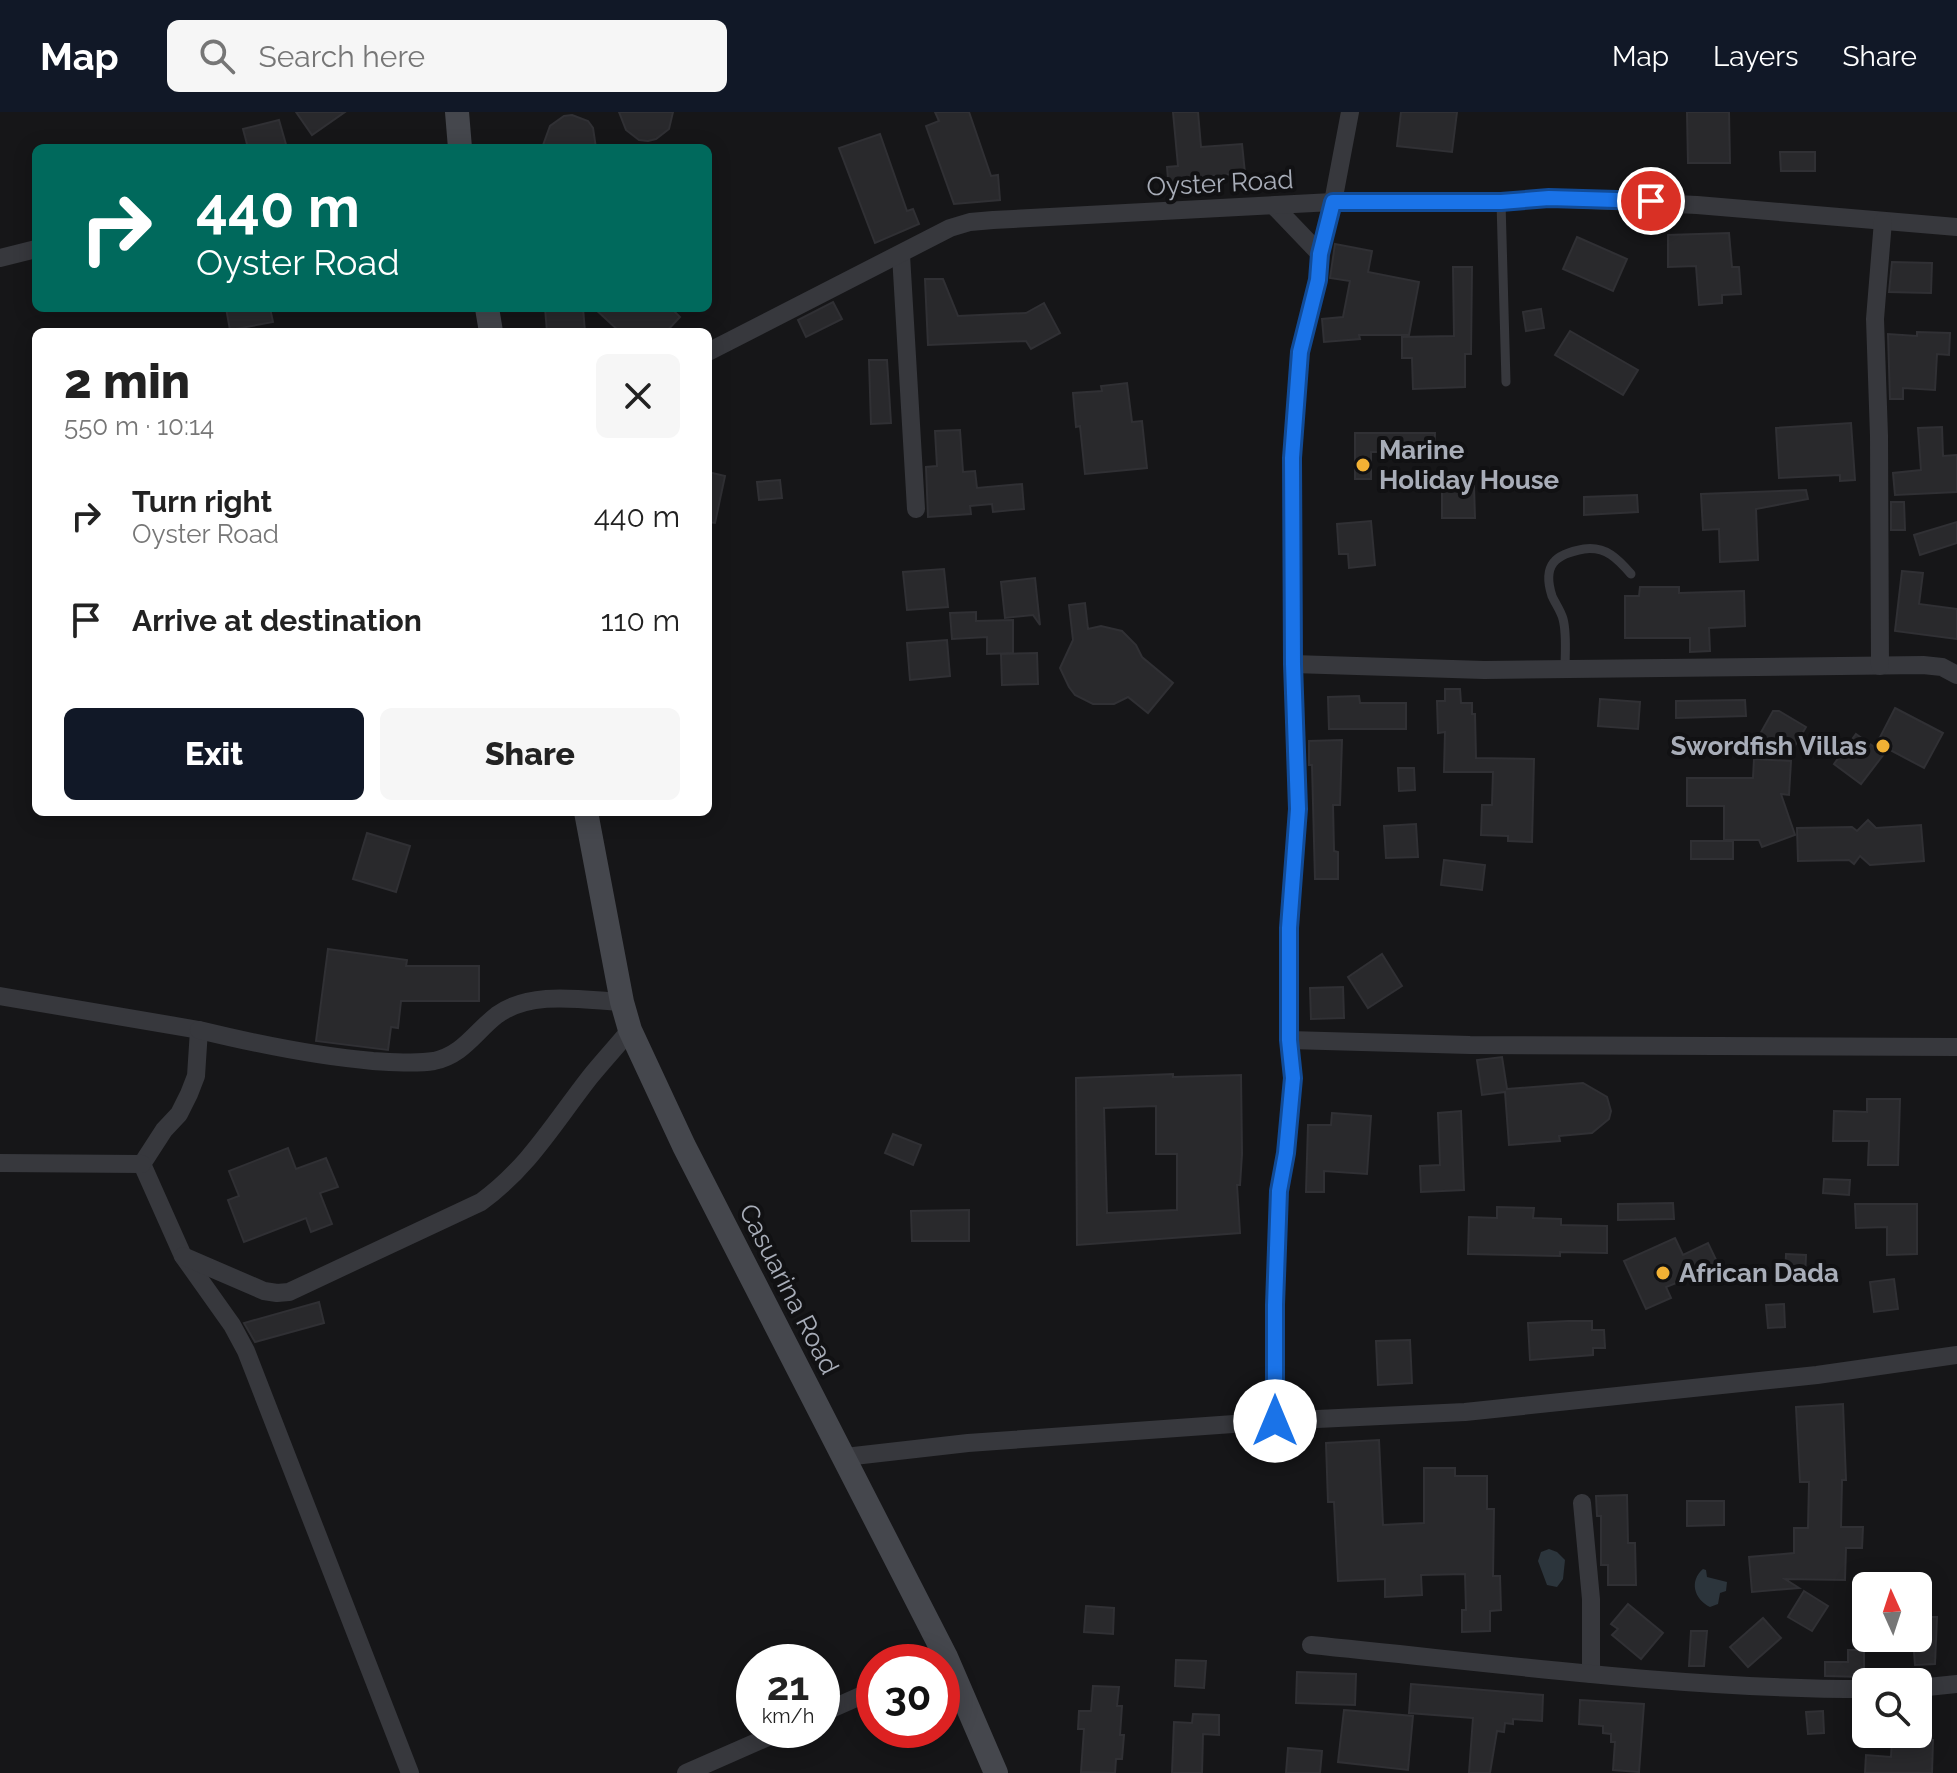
<!DOCTYPE html>
<html lang="en">
<head>
<meta charset="utf-8">
<style>
	:root { --surface:#fff; --page:#f6f6f6; --text:#222; --muted:#767676; --accent:#111827 }
	body { margin:0; font-family:Raleway,sans-serif; background:var(--page); color:var(--text); height:100vh; display:flex; flex-direction:column; font-size:30px; white-space:nowrap }
	* { box-sizing:border-box; margin:0 }
	p { font-size:26px; color:var(--muted) }
	.icon { flex:none; width:44px; height:44px; fill:none; stroke:currentColor; stroke-width:2; stroke-linecap:round; stroke-linejoin:round }
	.map { position:relative; flex:1; overflow:hidden }
	.drawer { position:absolute; left:32px; top:216px; width:680px; height:488px; display:flex; flex-direction:column; background:var(--surface); border-radius:12px; box-shadow:0 4px 20px #0003 }
	.drawer>* { flex:none }
	.top-card { position:absolute; left:32px; top:32px; width:680px; height:168px; border-radius:12px; box-shadow:0 4px 20px #0003; background:#00695c; color:#fff; overflow:hidden }
	.needle { width:52px; rotate:357deg }
	.tools { position:absolute; left:1852px; top:1460px; display:grid; gap:16px }
	.tools a { display:grid; place-items:center; width:80px; height:80px; border-radius:12px; background:var(--surface); box-shadow:0 4px 20px #0003; font-size:40px }
	.speed { position:absolute; left:736px; top:1532px; display:flex; gap:16px; font-size:40px; font-weight:700; text-align:center }
	.speed>* { display:grid; place-content:center; width:104px; height:104px; border-radius:50%; background:var(--surface); box-shadow:0 4px 20px #0003; line-height:1 }
	.speed small { font-size:20px; font-weight:400 }
	.speed .limit { border:12px solid #d22; background:#fff; color:#111 }
	.pin { position:absolute; display:grid; place-items:center; width:68px; height:68px; color:#fff; margin:-34px; border:4px solid #fff; border-radius:50%; box-shadow:0 2px 8px #0007 }
	.me { position:absolute; width:88px; margin:-44px; rotate:0deg; stroke-linejoin:round; filter:drop-shadow(0 0 6px #0008) }
	.turn { display:flex; align-items:center; gap:28px; height:168px; padding:0 32px; font-size:36px }
	.turn .icon { width:104px; height:104px; stroke-width:2.5 }
	.turn b { display:block; font-size:56px; line-height:68px }
	.round { display:grid; place-items:center; flex:none; width:84px; height:84px; border-radius:12px; background:var(--page) }
	.overview { display:flex; align-items:center; justify-content:space-between; height:136px; padding:0 32px }
	h1 { font-size:48px; font-weight:800; line-height:60px }
	.cta { display:flex; gap:16px; margin-top:auto; padding:16px 32px }
	.cta a { flex:1; height:92px; border-radius:12px; background:var(--accent); color:#fff; font-size:32px; font-weight:800; line-height:92px; text-align:center }
	.cta a+a { background:var(--page); color:var(--text) }
	ul { padding:0; list-style:none }
	li { display:flex; align-items:center; gap:24px; height:104px; padding:0 32px }
	li div { flex:1 }
	li b { display:block; font-size:30px }
	li em { font-style:normal }
	header { display:flex; align-items:center; gap:48px; box-sizing:border-box; height:112px; padding:0 40px; background:var(--accent); color:#fff }
	header strong { font-size:38px }
	nav { display:flex; gap:44px; margin-inline-start:auto; font-size:28px }
	.search { width:560px; height:72px; background:var(--page); display:flex; align-items:center; gap:20px; box-sizing:border-box; padding:0 28px; border-radius:12px; color:var(--muted); font-size:30px }
	.map>svg:first-child { display:block }
	.water { fill:#2c353c }
	.building { fill:#29292c; stroke:#303034; stroke-width:2; fill-rule:evenodd }
	.lines { fill:none; stroke-linecap:round; stroke-linejoin:round }
	.lane { stroke:#37383d; stroke-width:9 }
	.street { stroke:#37383d; stroke-width:18 }
	.secondary { stroke:#45474d; stroke-width:24 }
	.route-casing { stroke:#114b97; stroke-width:20 }
	.route { stroke:#1a73e8; stroke-width:14 }
	.poi-dot { fill:#f2b134; stroke:#111113; stroke-width:3 }
	.labels { text-anchor:middle; stroke-width:8; stroke-linejoin:round; paint-order:stroke }
	.street-label { font-size:26px; fill:#a8adb8; stroke:#111113 }
	.poi-label { font-size:26px; font-weight:bold; fill:#a8adb8; stroke:#111113; text-anchor:start }
</style>
</head>
<body>
<header>
<strong>Map</strong>
<div class="search"><svg class="icon" aria-label="search" viewBox="0 0 24 24"><circle cx="10" cy="10" r="6"/><path d="M15 15l6 6"/></svg>Search here</div>
<nav><a>Map</a><a>Layers</a><a>Share</a></nav>
</header>
<div class="map">
<svg width="1957" height="1661" viewBox="0 0 1957 1661">
	<rect width="100%" height="100%" fill="#161618"/>
	<g class="water">
		<path d="M1549 1437 1557 1440 1565 1448 1563 1467 1557 1475 1547 1473 1538 1449 1541 1440Z"/>
		<path d="M1703 1457 1706 1458 1707 1465 1727 1470 1726 1479 1720 1481 1718 1492 1710 1495C1694 1487 1689 1469 1703 1457Z"/>
	</g>
	<g class="building">
		<path d="M296 0H345L312 23Z"/>
		<path d="M619 0H673L669 17 656 27 648 29 639 28 626 18Z"/>
		<path d="M935 0H969L991 64 998 63 1000 88 954 92 926 14 939 9Z"/>
		<path d="M1173 0H1198L1201 35 1242 32 1245 61 1188 66V76L1169 78 1167 55 1178 54Z"/>
		<path d="M1401 0H1457L1452 40 1397 34Z"/>
		<path d="M1687 0H1729L1730 51H1688Z"/>
		<path d="M572 3 588 9 593 16 596 36H542L550 14 564 4Z"/>
		<path d="M279 8 287 36H248L243 17Z"/>
		<path d="M880 22 907 99 913 97 919 112 875 131 839 36Z"/>
		<path d="M1780 40H1815V59H1781Z"/>
		<path d="M1729 121 1732 155H1739L1741 182 1722 183V191L1699 193 1696 154 1668 155V123Z"/>
		<path d="M1577 125 1627 147 1613 179 1563 157Z"/>
		<path d="M1335 132 1372 139 1368 160 1419 170 1409 223H1359L1360 227 1324 230 1322 207 1343 205 1350 169 1330 166Z"/>
		<path d="M1892 150 1932 151 1931 181 1889 180Z"/>
		<path d="M1453 155H1472L1471 242H1465V275L1413 277 1412 246H1402V225L1454 224Z"/>
		<path d="M925 167H943L958 204 1026 201 1044 191 1060 221 1031 237 1026 229 928 233Z"/>
		<path d="M833 190 842 207 806 225 798 208Z"/>
		<path d="M226 196H270L273 210 230 218Z"/>
		<path d="M545 196H583L585 220H547Z"/>
		<path d="M594 196H671L680 205 666 220H620Z"/>
		<path d="M1541 197 1544 216 1526 219 1523 200Z"/>
		<path d="M1570 219 1638 258 1623 283 1555 243Z"/>
		<path d="M1917 220 1950 221 1949 243 1937 242 1935 278 1903 276V287H1890L1888 222 1917 224Z"/>
		<path d="M869 248H887L891 311 871 312Z"/>
		<path d="M1127 271 1132 310 1142 309 1147 356 1085 362 1080 314 1076 315 1073 281 1102 279 1101 274Z"/>
		<path d="M1851 311 1855 368 1840 369V363L1779 366 1776 316Z"/>
		<path d="M1942 315 1943 344 1957 343V380L1895 383 1893 361 1921 358 1918 316Z"/>
		<path d="M960 318 963 360 975 359 977 376 1022 372 1024 397 993 400 992 392 970 394 971 402 928 405 926 355 937 354 935 319Z"/>
		<path d="M1355 321H1435L1434 340H1371V367H1355Z"/>
		<path d="M708 360 725 364 715 411 708 410Z"/>
		<path d="M780 368 782 386 759 388 757 370Z"/>
		<path d="M1442 370H1465V374H1474L1475 406H1442Z"/>
		<path d="M1806 378 1808 387 1756 397 1758 448 1720 450 1719 417 1703 418 1701 382Z"/>
		<path d="M1637 383 1638 400 1584 403V385Z"/>
		<path d="M1891 390H1904L1905 418H1891Z"/>
		<path d="M1371 409 1375 453 1349 456 1348 442H1339L1337 412Z"/>
		<path d="M1957 410V431L1920 443 1914 423Z"/>
		<path d="M944 457 948 495 907 498 903 460Z"/>
		<path d="M1902 459 1923 461 1919 492 1957 497V527L1895 519Z"/>
		<path d="M1035 466 1040 513 1033 503 1005 506 1001 470Z"/>
		<path d="M1640 475H1679V481L1744 479 1745 514 1709 516 1710 539 1690 540V526H1625V484H1639Z"/>
		<path d="M1085 491 1088 517 1101 514 1122 519 1136 533 1142 545 1173 571 1148 601 1128 585 1114 592H1093L1075 583 1069 575 1060 556 1073 528 1069 493Z"/>
		<path d="M976 500V509L1013 508V541L987 542V525L952 527 950 501Z"/>
		<path d="M947 528 950 564 910 568 907 531Z"/>
		<path d="M1037 541 1038 572 1002 573 1001 542Z"/>
		<path d="M1445 577H1460L1461 591H1472V602H1475L1476 646 1534 647 1532 730 1508 729V724L1481 723 1482 693H1492L1493 660H1444L1445 620 1438 621 1437 589H1445Z"/>
		<path d="M1359 584 1360 591H1406V617H1329L1328 585Z"/>
		<path d="M1600 587 1640 590 1638 617 1598 614Z"/>
		<path d="M1745 588 1746 604 1676 606V589Z"/>
		<path d="M1895 596 1943 621 1924 656 1877 631Z"/>
		<path d="M1773 599H1779L1806 615 1790 642 1759 624Z"/>
		<path d="M1856 622 1884 642 1861 672 1834 652Z"/>
		<path d="M1342 628 1340 693H1333L1334 739 1338 740V767H1315L1312 653H1309V629Z"/>
		<path d="M1754 647 1791 649 1789 683 1781 682 1795 723 1762 735 1759 728H1724V694H1687V666H1753Z"/>
		<path d="M1398 656H1414L1415 678 1399 679Z"/>
		<path d="M1868 708 1876 716 1921 713 1924 749 1870 753 1860 744 1854 752 1849 748 1798 749 1797 716 1852 715 1857 719Z"/>
		<path d="M1416 712 1418 745 1386 746 1384 714Z"/>
		<path d="M367 721 410 734 396 780 353 767Z"/>
		<rect x="1691" y="729" width="42" height="18"/>
		<path d="M1444 748 1485 753 1482 778 1441 773Z"/>
		<path d="M328 837 407 848 406 854H479V889H401L398 916 391 915 388 938 316 929Z"/>
		<path d="M1382 842 1402 874 1368 896 1348 865Z"/>
		<path d="M1343 875 1344 906 1311 907 1310 876Z"/>
		<path d="M1502 945 1507 977 1583 971 1607 985 1611 999 1609 1007 1592 1021 1559 1024 1560 1029 1509 1033 1505 980 1482 983 1477 948Z"/>
		<path d="M1173 962V965L1241 963 1242 1042 1240 1073H1237L1240 1121 1077 1133 1076 966ZM1156 994V1042H1177V1098L1107 1101 1104 996Z"/>
		<path d="M1867 987H1900L1898 1053H1868L1869 1029H1833L1834 999 1867 1000Z"/>
		<path d="M1461 999 1464 1078 1421 1080 1420 1054 1440 1053 1438 1001Z"/>
		<path d="M1332 1001 1371 1004 1367 1062 1324 1059V1080H1306L1308 1013H1331Z"/>
		<path d="M893 1022 921 1033 913 1053 885 1041Z"/>
		<path d="M288 1036 296 1057 326 1046 338 1075 320 1081 332 1112 311 1120 306 1106 244 1130 228 1088 239 1084 229 1059Z"/>
		<path d="M1824 1067 1850 1068 1849 1083 1823 1081Z"/>
		<path d="M1673 1091 1674 1107 1618 1108V1092Z"/>
		<path d="M1855 1092H1917V1142L1887 1143V1115L1856 1116Z"/>
		<path d="M1497 1095 1534 1096 1533 1106 1561 1107V1113L1607 1114V1141L1560 1140V1144L1468 1142 1469 1105 1497 1106Z"/>
		<path d="M969 1098V1129H912L911 1099Z"/>
		<path d="M1675 1126 1683 1143 1708 1131 1719 1154 1666 1175 1671 1186 1646 1197 1624 1149Z"/>
		<path d="M1786 1142 1806 1143 1805 1168 1785 1167Z"/>
		<path d="M1894 1167 1898 1197 1874 1200 1870 1170Z"/>
		<path d="M319 1190 324 1211 255 1230 244 1211Z"/>
		<path d="M1784 1192 1785 1215 1768 1216 1766 1193Z"/>
		<path d="M1568 1209H1592V1218H1604L1605 1236H1593V1243L1530 1248 1528 1211Z"/>
		<path d="M1410 1228 1412 1271 1378 1273 1376 1229Z"/>
		<path d="M1843 1292 1846 1368H1842L1841 1415H1863L1862 1436H1846L1845 1468 1785 1467 1799 1476 1752 1480 1749 1445 1794 1441V1416H1808L1809 1370H1800L1796 1295Z"/>
		<path d="M1379 1328 1383 1413 1424 1411V1356H1455V1364H1487V1397H1494L1493 1464H1500L1501 1498 1490 1499V1519L1462 1520V1498H1466L1465 1462 1421 1463 1422 1483 1385 1485V1467L1338 1469 1334 1390H1328L1326 1331Z"/>
		<path d="M1627 1383 1628 1431H1635L1636 1473H1608V1453H1601V1404H1597L1596 1384Z"/>
		<path d="M1687 1389H1724V1413L1687 1414Z"/>
		<path d="M1804 1479 1828 1494 1812 1519 1788 1505Z"/>
		<path d="M1628 1492 1663 1521 1641 1547 1612 1523 1618 1517 1611 1512Z"/>
		<path d="M1086 1494 1114 1496 1113 1522 1084 1520Z"/>
		<path d="M1918 1505H1937L1935 1552 1915 1553 1913 1526H1918Z"/>
		<path d="M1763 1506 1781 1526 1748 1555 1730 1535Z"/>
		<path d="M1691 1519H1707L1704 1554H1689Z"/>
		<path d="M1848 1538H1864V1565L1825 1564V1550H1848Z"/>
		<path d="M1176 1548 1206 1549 1204 1576 1175 1574Z"/>
		<path d="M1297 1560 1356 1562 1355 1593 1296 1591Z"/>
		<path d="M1411 1572 1543 1583 1542 1609 1513 1607V1612L1505 1611 1504 1620 1497 1619 1490 1661H1469L1473 1606 1409 1601Z"/>
		<path d="M1093 1574 1119 1575 1117 1594H1122L1120 1623H1124L1122 1647H1116L1115 1661 1081 1660 1084 1617H1078L1079 1599H1091Z"/>
		<path d="M1580 1588 1644 1592 1639 1660 1613 1658 1615 1630H1611V1622L1603 1621V1614L1579 1612Z"/>
		<path d="M1344 1598 1413 1604 1408 1658 1338 1650Z"/>
		<path d="M1823 1599 1824 1621 1808 1622 1806 1600Z"/>
		<path d="M1193 1602 1219 1603V1623L1203 1622 1202 1661H1172L1174 1610 1192 1611Z"/>
		<path d="M1892 1626 1933 1628 1932 1661H1865L1866 1643 1891 1645Z"/>
		<path d="M1288 1636 1322 1639 1320 1661H1286Z"/>
	</g>
	<g class="lines">
		<g class="lane">
			<path d="M1501 90 1506 270"/>
			<path d="M1565 557C1565 541 1567 522 1563 507 1561 499 1555 491 1552 484 1542 453 1555 442 1584 437 1606 434 1618 447 1631 462"/>
		</g>
		<g class="street">
			<path d="M1350 0 1333 90 1320 142 1318 168 1300 240 1292 346 1293 552 1298 697 1289 816V928L1293 966 1286 1041 1279 1079 1275 1193V1309L1465 1300 1817 1263 1957 1243"/>
			<path d="M1274 94 1320 142"/>
			<path d="M901 143 916 397"/>
			<path d="M0 146 36 137"/>
			<path d="M708 240 950 116 970 110 993 108 1333 90H1501L1549 86 1697 93 1957 115"/>
			<path d="M1293 552 1484 558 1923 553 1942 555 1957 563"/>
			<path d="M1880 554 1879 324 1875 207 1883 109"/>
			<path d="M0 884 199 918 196 964 189 982 179 1002 164 1018 142 1052 183 1144 232 1213 246 1239 410 1661"/>
			<path d="M199 918C257 932 314 944 373 949 392 950 415 952 434 949 463 943 475 920 497 903 531 878 583 888 622 890"/>
			<path d="M1289 928 1470 933 1957 935"/>
			<path d="M0 1051 142 1052"/>
			<path d="M183 1144 264 1179 277 1181 289 1180 481 1090C529 1055 554 1011 590 965 603 949 617 934 630 918"/>
			<path d="M845 1345 968 1331 1275 1309"/>
			<path d="M1582 1391 1591 1487V1562"/>
			<path d="M1311 1533C1495 1551 1680 1577 1866 1577"/>
			<path d="M1918 1576 1957 1572"/>
			<path d="M822 1601 874 1578"/>
			<path d="M686 1661 784 1618"/>
		</g>
		<g class="secondary">
			<path d="M457 0 460 36"/>
			<path d="M487 196 491 220"/>
			<path d="M586 700 622 890 630 918 684 1034 946 1545 996 1661"/>
		</g>
	</g>
	<g class="lines">
		<defs>
			<path id="route" d="M1275 1309V1193L1279 1079 1286 1041 1293 966 1289 928V816L1298 697 1293 552 1292 346 1300 240 1318 168 1320 142 1333 90H1501L1549 86 1651 89"/>
		</defs>
		<use href="#route" class="route-casing"/>
		<use href="#route" class="route"/>
	</g>
	<g class="poi-dot">
		<circle cx="1363" cy="353" r="8"/>
		<circle cx="1883" cy="634" r="8"/>
		<circle cx="1663" cy="1161" r="8"/>
	</g>
	<g class="labels">
		<g class="street-label">
			<text transform="translate(1220 71) rotate(-3)" y="9">Oyster Road</text>
			<text transform="translate(789 1177) rotate(63)" y="9">Casuarina Road</text>
		</g>
		<g class="poi-label">
			<text x="1379" y="347">Marine<tspan x="1379" dy="30">Holiday House</tspan></text>
			<text x="1867" y="643" text-anchor="end">Swordfish Villas</text>
			<text x="1679" y="1170">African Dada</text>
		</g>
	</g>
</svg>
<div class="tools">
<a><svg class="needle" viewBox="-14 -14 28 28"><path d="M0-13l5 13h-10z" fill="#e53935"/><path d="M0 13l5-13h-10z" fill="#767676"/></svg></a>
<a><svg class="icon" aria-label="search" viewBox="0 0 24 24"><circle cx="10" cy="10" r="6"/><path d="M15 15l6 6"/></svg></a>
</div>
<div class="speed"><div>21<small>km/h</small></div><div class="limit">30</div></div>
<div class="pin" style="left:1651px;top:89px;background:#d93025"><svg class="icon" aria-label="arrive" viewBox="0 0 24 24"><path d="M6 21V4h12l-3 4 3 4H6"/></svg></div>
<svg class="me" style="left:1275px;top:1309px" viewBox="-20 -20 40 40"><circle r="19" fill="#fff"/><path d="M0-13L10 11 0 6-10 11z" fill="#1a73e8"/></svg>
<div class="top-card">
<div class="turn"><svg class="icon" aria-label="right" viewBox="0 0 24 24"><path d="M7 20v-9h11M14 6l5 5-5 5"/></svg><div><b>440 m</b>Oyster Road</div></div>
</div>
<section class="drawer">
<div class="overview"><div><h1>2 min</h1><p>550 m · 10:14</p></div><a class="round"><svg class="icon" aria-label="close" viewBox="0 0 24 24"><path d="M6 6l12 12M18 6L6 18"/></svg></a></div>
<ul>
<li><svg class="icon" aria-label="right" viewBox="0 0 24 24"><path d="M7 20v-9h11M14 6l5 5-5 5"/></svg><div><b>Turn right</b><p>Oyster Road</p></div><em>440 m</em></li>
<li><svg class="icon" aria-label="arrive" viewBox="0 0 24 24"><path d="M6 21V4h12l-3 4 3 4H6"/></svg><div><b>Arrive at destination</b></div><em>110 m</em></li>
</ul>
<div class="cta"><a>Exit</a><a>Share</a></div>
</section>
</div>
</body>
</html>
